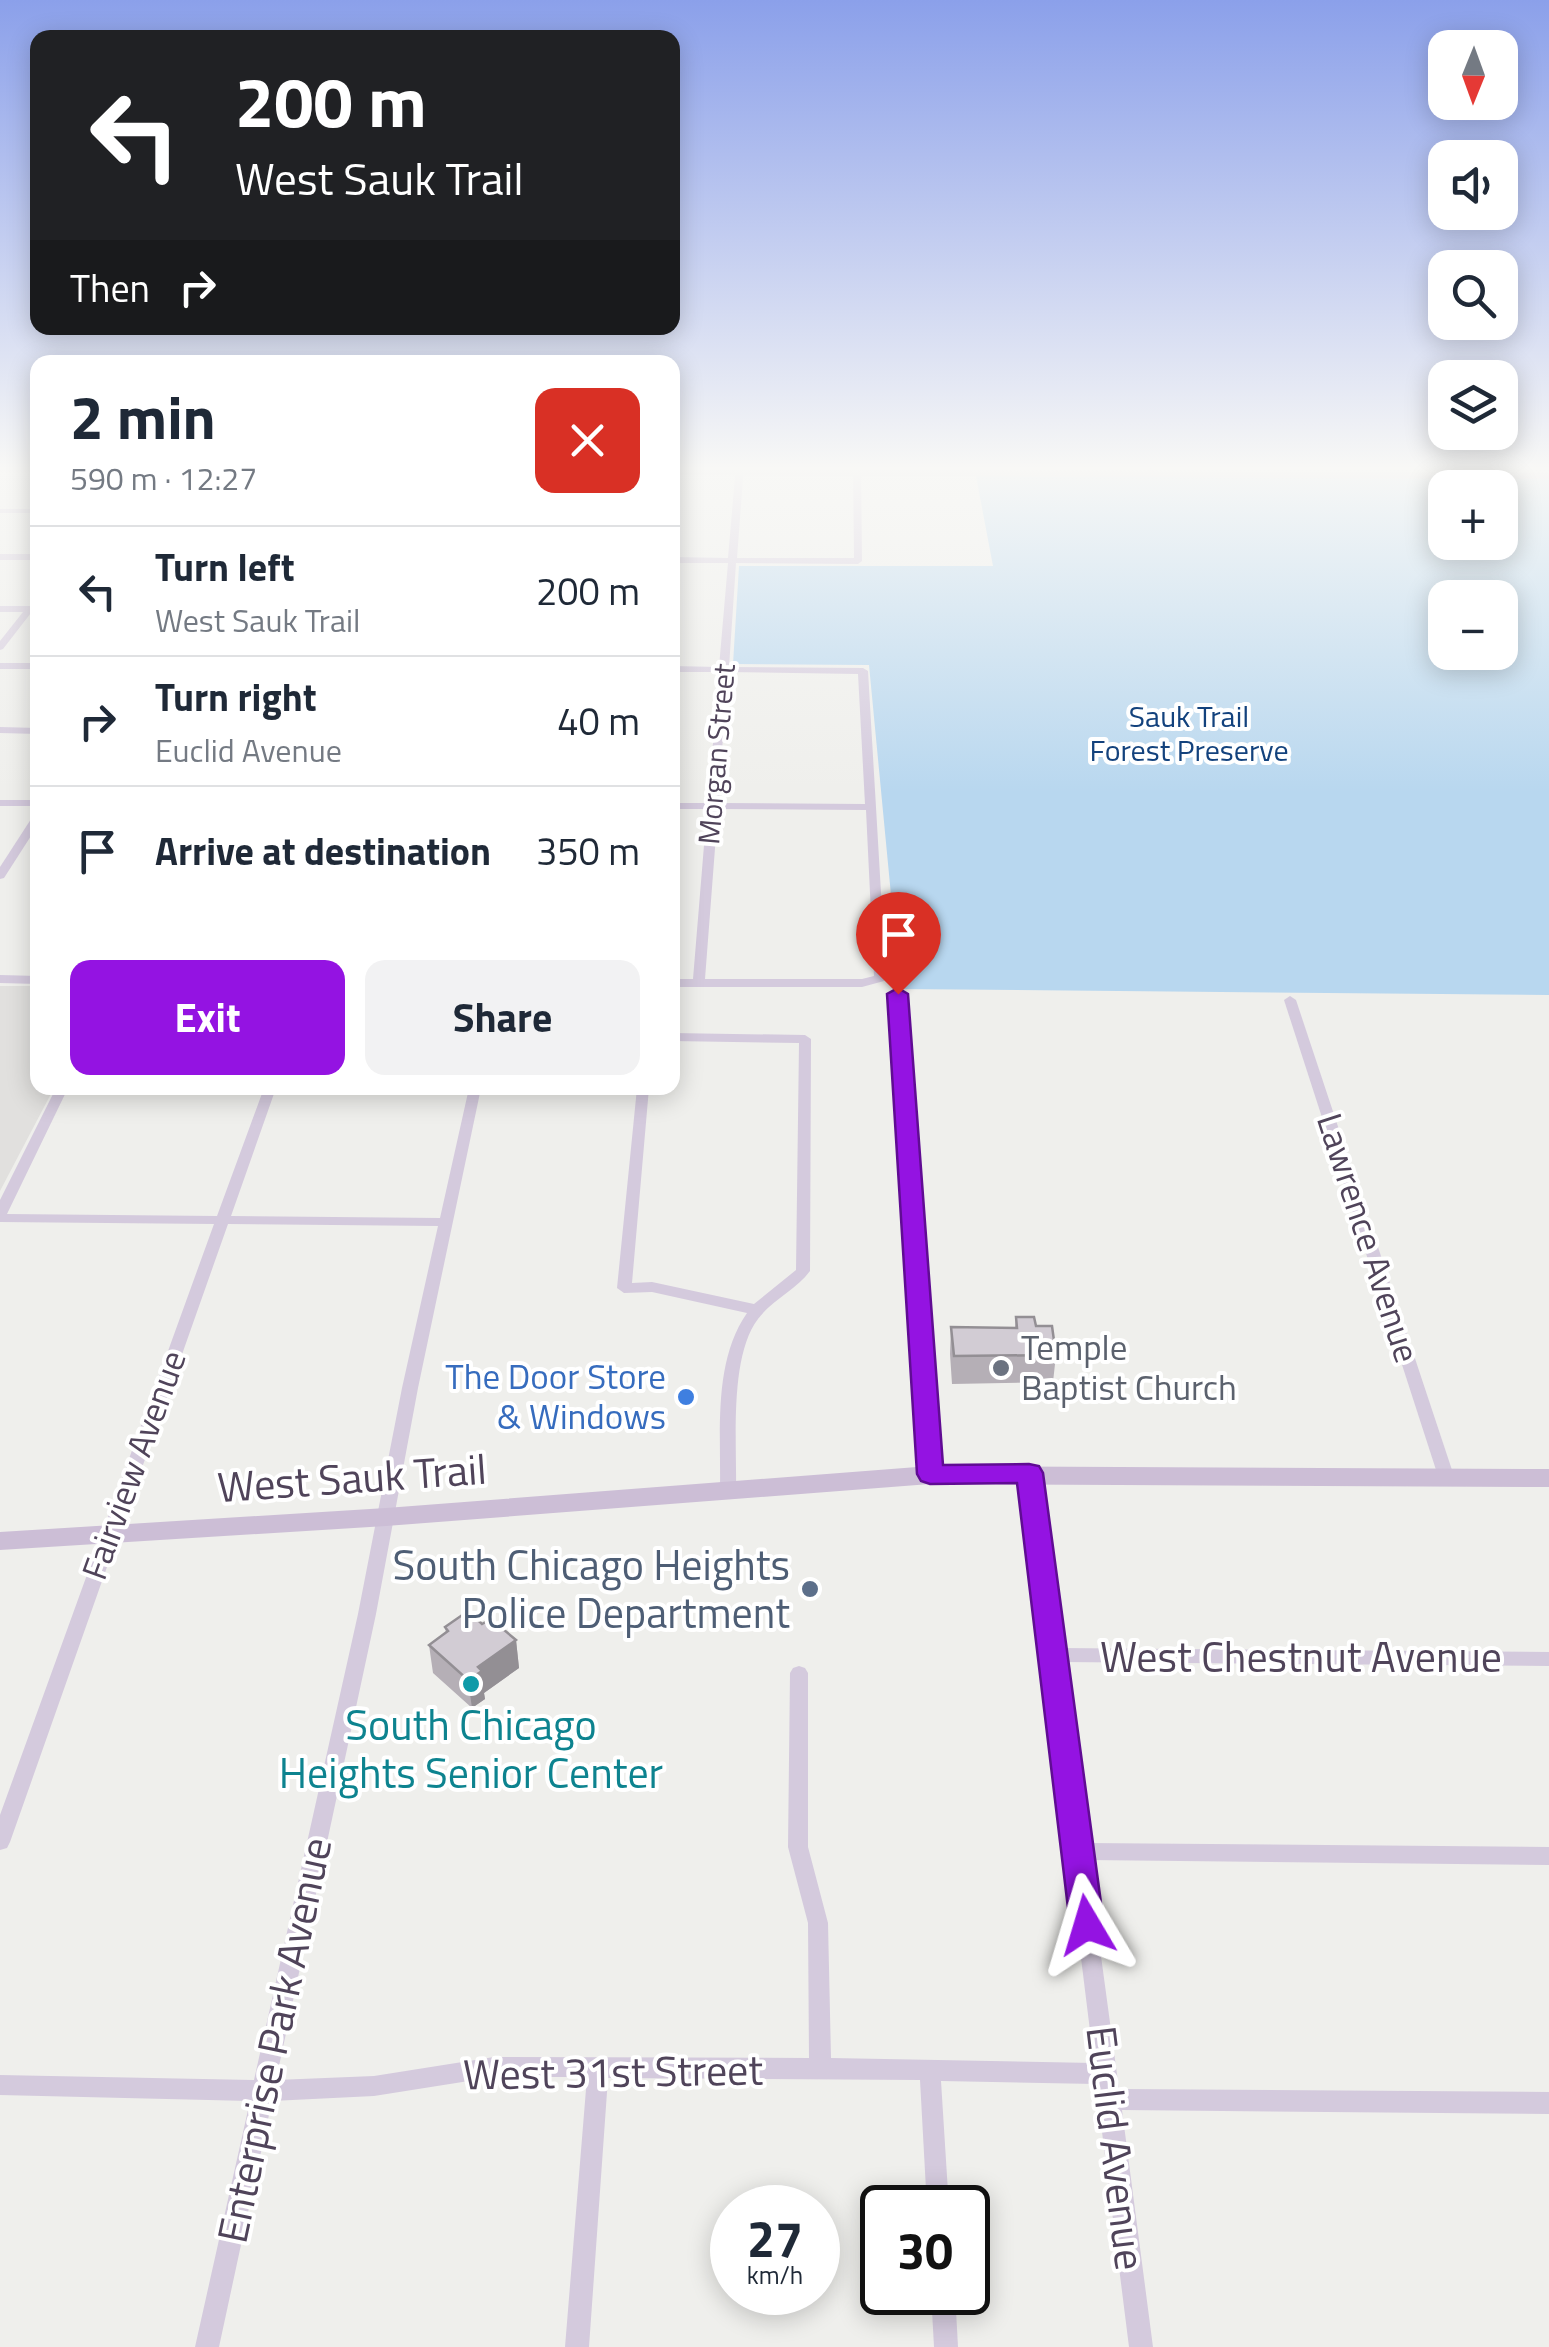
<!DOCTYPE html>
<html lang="en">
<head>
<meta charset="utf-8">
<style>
	:root { --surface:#fff; --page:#f2f2f3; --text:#1f2937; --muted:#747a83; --line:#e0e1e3; --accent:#9413e2 }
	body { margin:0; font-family:"Titillium Web",sans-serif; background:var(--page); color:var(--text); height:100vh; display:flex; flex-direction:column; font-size:38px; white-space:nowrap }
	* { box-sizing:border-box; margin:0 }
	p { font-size:32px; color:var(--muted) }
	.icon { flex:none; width:55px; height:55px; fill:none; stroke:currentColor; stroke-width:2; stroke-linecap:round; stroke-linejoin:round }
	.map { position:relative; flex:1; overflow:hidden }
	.drawer { position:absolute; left:30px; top:355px; width:650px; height:740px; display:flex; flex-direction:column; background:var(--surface); border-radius:20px; box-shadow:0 5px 25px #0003 }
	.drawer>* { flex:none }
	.hud { position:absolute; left:30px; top:30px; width:650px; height:305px; border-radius:20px; box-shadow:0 5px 25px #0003; background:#202124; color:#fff; overflow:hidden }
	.needle { width:65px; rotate:181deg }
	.tools { position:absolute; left:1428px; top:30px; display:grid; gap:20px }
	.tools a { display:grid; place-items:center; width:90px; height:90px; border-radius:20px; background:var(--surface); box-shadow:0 5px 25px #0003; font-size:50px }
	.speed { position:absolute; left:710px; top:2185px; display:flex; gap:20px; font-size:50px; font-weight:700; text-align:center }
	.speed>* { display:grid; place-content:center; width:130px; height:130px; border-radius:50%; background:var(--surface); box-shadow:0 5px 25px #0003; line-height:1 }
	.speed small { font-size:25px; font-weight:400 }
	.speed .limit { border:5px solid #111; border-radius:15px; background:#fff; color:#111 }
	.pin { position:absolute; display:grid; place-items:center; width:85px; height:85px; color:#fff; margin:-102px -42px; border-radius:50% 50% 50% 0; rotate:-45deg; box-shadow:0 0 10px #0007 }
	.pin .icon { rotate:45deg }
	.me { position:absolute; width:110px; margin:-55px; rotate:353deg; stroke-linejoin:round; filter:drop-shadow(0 0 8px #0008) }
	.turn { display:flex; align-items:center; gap:35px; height:210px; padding:0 40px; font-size:45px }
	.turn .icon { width:130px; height:130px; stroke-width:2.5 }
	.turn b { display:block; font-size:70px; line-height:85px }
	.then { display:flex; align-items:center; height:95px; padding:0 40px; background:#0003; gap:20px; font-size:38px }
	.round { display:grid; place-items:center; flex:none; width:105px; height:105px; border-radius:20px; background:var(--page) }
	.overview { display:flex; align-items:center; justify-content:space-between; height:170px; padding:0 40px }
	h1 { font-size:60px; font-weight:700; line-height:75px }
	.cta { display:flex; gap:20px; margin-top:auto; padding:20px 40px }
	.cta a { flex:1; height:115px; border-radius:20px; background:var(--accent); color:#fff; font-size:40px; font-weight:700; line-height:115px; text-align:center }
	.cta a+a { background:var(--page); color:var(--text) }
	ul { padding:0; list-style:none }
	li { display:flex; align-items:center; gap:30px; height:130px; padding:0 40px; border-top:2px solid var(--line) }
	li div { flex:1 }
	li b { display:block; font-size:38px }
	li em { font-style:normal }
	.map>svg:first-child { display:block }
	.education { fill:#e1e0de }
	.green { fill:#b8d7ef; fill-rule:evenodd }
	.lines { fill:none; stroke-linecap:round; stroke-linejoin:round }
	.minor { fill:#d4cadd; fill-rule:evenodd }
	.tertiary { fill:#d4cadd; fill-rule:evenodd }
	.secondary { fill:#ccbed6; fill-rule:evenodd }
	.wall { fill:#b5afb6 }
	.shaded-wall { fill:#938f94 }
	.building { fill:#d2ccd4; stroke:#938f94; stroke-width:2.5 }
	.route { fill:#9413e2; stroke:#600c93; stroke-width:2.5 }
	.worship-dot { fill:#6b7280; stroke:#fff; stroke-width:4 }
	.shop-dot { fill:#3f7fe0; stroke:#fff; stroke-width:4 }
	.service-dot { fill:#5c6f8a; stroke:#fff; stroke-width:4 }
	.culture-dot { fill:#0f9aa8; stroke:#fff; stroke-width:4 }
	.labels { text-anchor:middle; stroke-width:8; stroke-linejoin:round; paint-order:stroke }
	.far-park-label { font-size:30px; fill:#13427d; stroke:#fff }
	.far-street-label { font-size:30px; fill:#50445a; stroke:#fff }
	.street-label { font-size:35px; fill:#50445a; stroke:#fff }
	.worship-label { font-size:35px; fill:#5b616d; stroke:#fff; text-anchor:start }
	.shop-label { font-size:35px; fill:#366cbe; stroke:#fff; text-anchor:end }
	.near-street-label { font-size:42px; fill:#50445a; stroke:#fff }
	.near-service-label { font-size:42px; fill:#4e5e75; stroke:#fff; text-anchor:end }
	.near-culture-label { font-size:42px; fill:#0d838f; stroke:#fff }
</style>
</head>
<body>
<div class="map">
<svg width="1549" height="2347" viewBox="0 0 1549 2347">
	<rect width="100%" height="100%" fill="#efefec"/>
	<path class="education" d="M0 986H37L38 1088H54L0 1191Z"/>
	<path class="green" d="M976 476 1549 479V995L900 989 869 665 733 664 739 566H993ZM1445 488H1500V542H1445ZM1445 598H1500V652H1445Z"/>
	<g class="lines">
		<g class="minor">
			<path d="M736 465H744L737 558H854L853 465H861L862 561 858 564 736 563 729 667 863 668 868 671 886 978 884 981 862 987H672V979H693L707 809H672V803H708L719 672H672V666L719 667 728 563H672V557L728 558ZM728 672 858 674 865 804 718 803ZM718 809 866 810 874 976 862 979H705Z"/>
			<path d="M1145 465H1153L1156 476H1150Z"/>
			<rect x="0" y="509" width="38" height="4"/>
			<rect x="0" y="554" width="38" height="6"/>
			<path d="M0 606H30L34 609 3 649 0 650V641L23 612H0Z"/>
			<rect x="0" y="663" width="38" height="6"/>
			<path d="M0 727 38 728V734L0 733Z"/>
			<rect x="0" y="800" width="38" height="6"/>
			<path d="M38 813V825L4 878 0 879V867L33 816Z"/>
			<path d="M0 975 38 976V984L0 983Z"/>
			<path d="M898 990 904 994 938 1475 936 1479 930 1481 924 1479 922 1475 892 994Z"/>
			<path d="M1290 996 1296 1000 1454 1476 1452 1480 1446 1482 1440 1480 1438 1476 1284 1000Z"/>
			<path d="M672 1033 805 1035 811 1039 810 1271C796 1290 772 1300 758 1319 729 1357 737 1443 736 1489L734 1493 728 1495 722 1493 720 1489C721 1431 713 1362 747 1313L652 1292 624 1293 617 1288 637 1088H649L632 1283 652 1282 754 1304 796 1270 799 1043 672 1041Z"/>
			<path d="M56 1088H68L7 1214 217 1216 264 1088H276L231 1216 440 1218 469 1088H481L418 1388 376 1614 276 2080 374 2076 494 2057 809 2058 808 1923 788 1847 790 1673 793 1668 799 1666 805 1668 808 1673V1847L828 1923 831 2058 1094 2063 1021 1473 1023 1469 1029 1467 1035 1469 1037 1473 1060 1648 1549 1652V1666L1062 1662 1086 1843 1549 1847V1865L1088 1860 1119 2089 1549 2092V2114L1122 2110 1153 2347H1129L1096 2084 941 2081 949 2208H927L920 2080 608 2078 589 2347H565L587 2077H494L374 2096 272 2101 219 2347H195L250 2101 0 2095V2075L254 2080 358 1614 402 1388 438 1226 228 1224 10 1842 7 1848 0 1850V1815L214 1224 0 1222V1200Z"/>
			<path d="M931 2292H955L958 2347H934Z"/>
		</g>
		<g class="tertiary">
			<rect x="0" y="466" width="38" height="6"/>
			<path d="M672 469 1549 473V479L672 475Z"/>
		</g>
		<path class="secondary" d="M930 1466 1549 1469V1487L930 1484 386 1526 0 1550V1532L386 1508Z"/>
	</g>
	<g class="wall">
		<path d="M1016 1317 1056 1355 1053 1382 952 1384 950 1354 951 1327 1015 1328Z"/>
		<path d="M482 1624 516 1640 519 1668 484 1693 485 1699 472 1708 433 1673 429 1645 446 1633 445 1627Z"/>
	</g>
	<path class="shaded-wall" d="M516 1640 519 1668 484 1693 485 1699 472 1708 468 1680 478 1667Z"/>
	<g class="building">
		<path d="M1016 1317H1034L1036 1326H1052L1056 1355 954 1356 951 1327 1017 1328Z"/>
		<path d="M468 1611 482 1624 491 1619 516 1640 478 1667 482 1671 468 1680 429 1645 448 1631 445 1627Z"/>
	</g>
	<linearGradient id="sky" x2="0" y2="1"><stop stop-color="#8ba0ea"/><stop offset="0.59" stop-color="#f8f8f6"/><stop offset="1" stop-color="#f8f8f6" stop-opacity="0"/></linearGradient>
	<rect width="1549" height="793" fill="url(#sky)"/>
	<path class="route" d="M898 988 908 994 943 1465 1029 1464 1039 1466 1043 1473 1104 1925 1099 1936 1087 1940 1075 1936 1070 1925 1017 1483 930 1484 921 1481 917 1474 887 994Z"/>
	<circle class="worship-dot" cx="1001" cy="1368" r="10"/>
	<circle class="shop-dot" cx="686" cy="1397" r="10"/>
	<circle class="service-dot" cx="810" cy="1589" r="10"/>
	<circle class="culture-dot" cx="471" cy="1684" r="10"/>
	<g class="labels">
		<g class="far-park-label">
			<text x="1189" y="727">Sauk Trail<tspan x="1189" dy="34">Forest Preserve</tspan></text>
		</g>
		<g class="far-street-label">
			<text transform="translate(717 754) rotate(-85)" y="10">Morgan Street</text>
		</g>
		<g class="street-label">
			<text transform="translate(1368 1238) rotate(72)" y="12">Lawrence Avenue</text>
			<text transform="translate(134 1465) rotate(-70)" y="12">Fairview Avenue</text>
		</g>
		<g class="worship-label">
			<text x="1021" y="1360">Temple<tspan x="1021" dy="40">Baptist Church</tspan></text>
		</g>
		<g class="shop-label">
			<text x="666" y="1389">The Door Store<tspan x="666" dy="40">&amp; Windows</tspan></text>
		</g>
		<g class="near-street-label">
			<text transform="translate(352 1478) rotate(-4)" y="15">West Sauk Trail</text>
			<text x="1301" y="1672">West Chestnut Avenue</text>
			<text transform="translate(274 2040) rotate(-78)" y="15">Enterprise Park Avenue</text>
			<text transform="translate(613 2072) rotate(-1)" y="15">West 31st Street</text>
			<text transform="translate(1116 2148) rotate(83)" y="15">Euclid Avenue</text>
		</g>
		<g class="near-service-label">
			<text x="790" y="1580">South Chicago Heights<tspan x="790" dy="48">Police Department</tspan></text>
		</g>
		<g class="near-culture-label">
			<text x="471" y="1740">South Chicago<tspan x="471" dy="48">Heights Senior Center</tspan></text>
		</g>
	</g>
</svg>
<div class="tools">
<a><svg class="needle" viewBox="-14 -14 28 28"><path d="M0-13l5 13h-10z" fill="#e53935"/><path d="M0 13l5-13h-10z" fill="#747a83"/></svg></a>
<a><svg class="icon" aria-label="sound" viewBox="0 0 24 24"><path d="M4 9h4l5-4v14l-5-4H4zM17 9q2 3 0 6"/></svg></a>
<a><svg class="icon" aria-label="search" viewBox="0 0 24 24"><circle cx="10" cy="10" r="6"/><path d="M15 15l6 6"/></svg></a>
<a><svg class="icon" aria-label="layers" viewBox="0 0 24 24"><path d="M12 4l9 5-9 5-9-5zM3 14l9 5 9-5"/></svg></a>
<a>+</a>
<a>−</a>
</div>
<div class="speed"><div>27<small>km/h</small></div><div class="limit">30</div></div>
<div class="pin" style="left:898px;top:994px;background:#d93025"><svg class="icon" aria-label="arrive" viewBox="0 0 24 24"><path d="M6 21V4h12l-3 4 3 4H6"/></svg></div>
<svg class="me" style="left:1087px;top:1925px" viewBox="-20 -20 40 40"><path d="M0-17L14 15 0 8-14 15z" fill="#9413e2" stroke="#fff" stroke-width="4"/></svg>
<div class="hud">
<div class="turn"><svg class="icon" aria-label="left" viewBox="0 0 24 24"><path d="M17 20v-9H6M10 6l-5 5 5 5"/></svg><div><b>200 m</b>West Sauk Trail</div></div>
<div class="then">Then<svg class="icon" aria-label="right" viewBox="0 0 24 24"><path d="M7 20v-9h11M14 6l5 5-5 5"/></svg></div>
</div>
<section class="drawer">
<div class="overview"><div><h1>2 min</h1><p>590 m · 12:27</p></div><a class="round" style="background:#d93025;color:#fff"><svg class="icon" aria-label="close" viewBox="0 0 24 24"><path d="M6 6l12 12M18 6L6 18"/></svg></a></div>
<ul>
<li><svg class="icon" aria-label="left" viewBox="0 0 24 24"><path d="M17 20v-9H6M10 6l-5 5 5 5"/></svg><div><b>Turn left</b><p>West Sauk Trail</p></div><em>200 m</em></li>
<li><svg class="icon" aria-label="right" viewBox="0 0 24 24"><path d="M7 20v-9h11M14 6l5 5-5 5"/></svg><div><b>Turn right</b><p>Euclid Avenue</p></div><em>40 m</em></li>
<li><svg class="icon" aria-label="arrive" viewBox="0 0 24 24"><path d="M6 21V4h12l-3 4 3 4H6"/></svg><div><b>Arrive at destination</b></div><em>350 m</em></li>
</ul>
<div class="cta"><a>Exit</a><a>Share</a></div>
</section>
</div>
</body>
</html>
